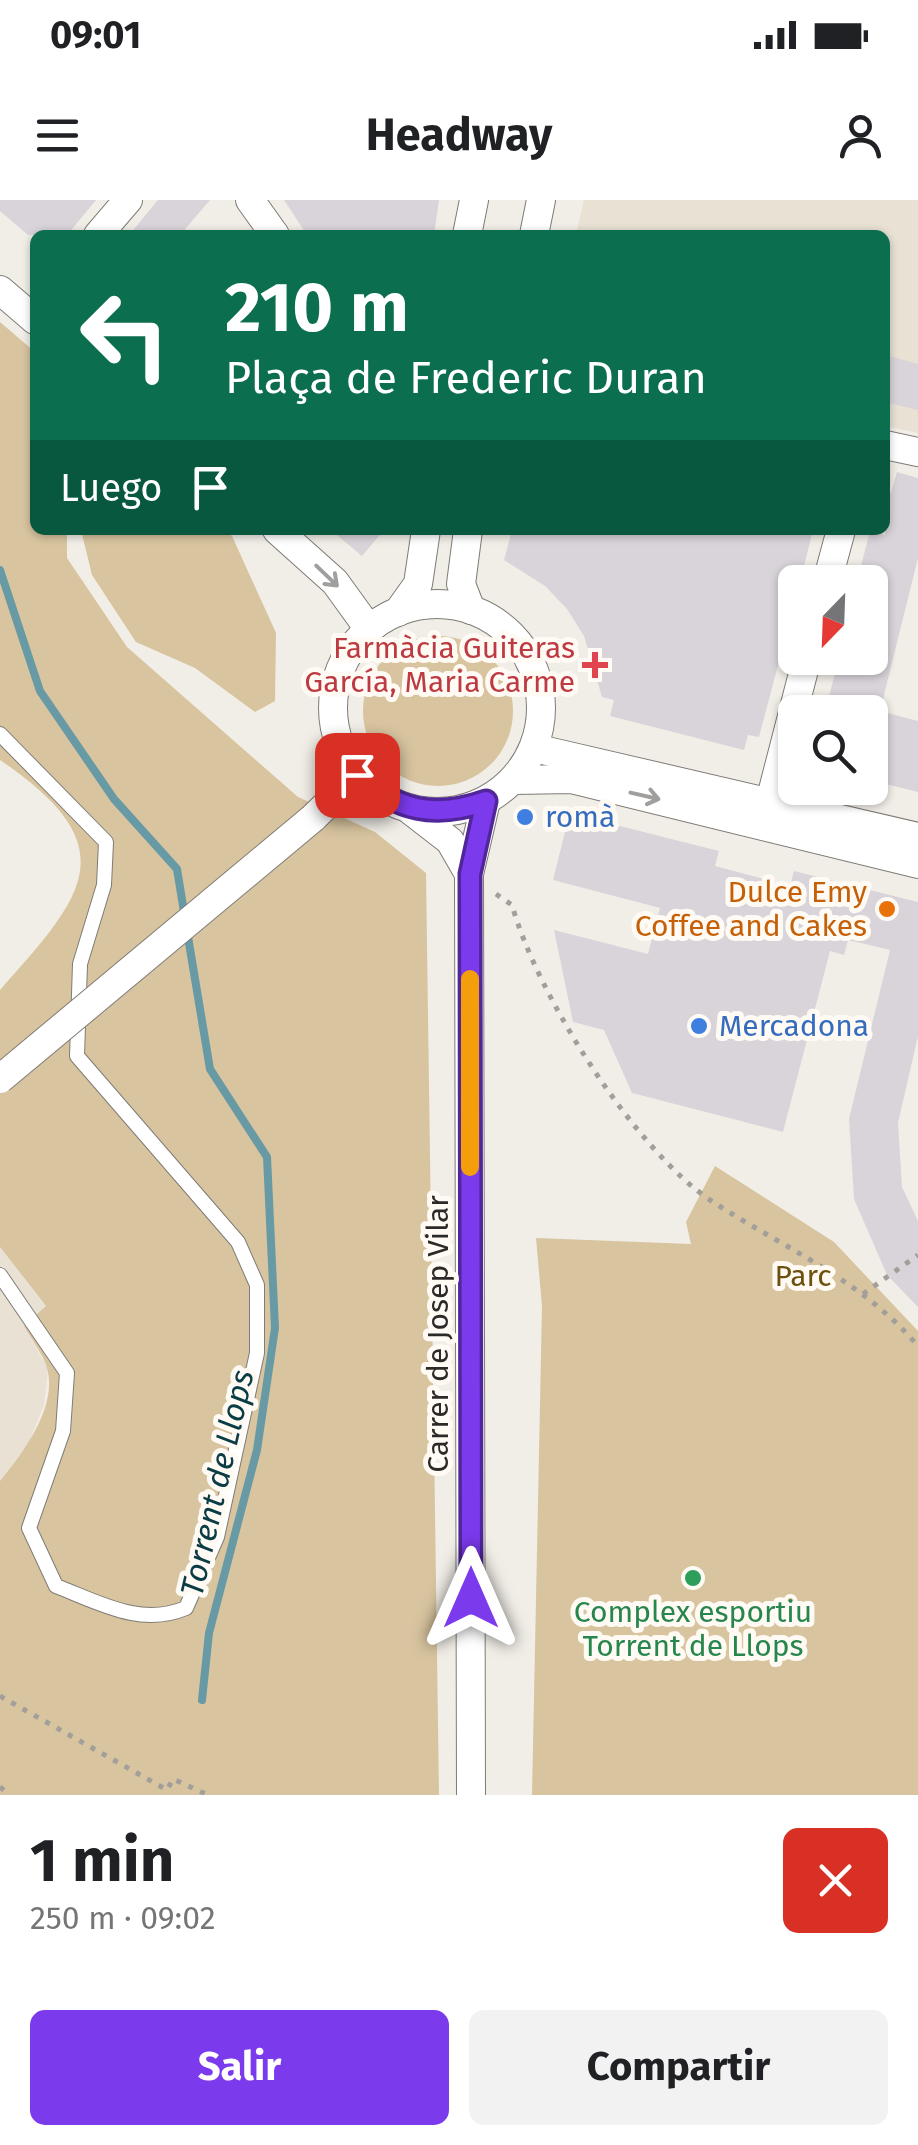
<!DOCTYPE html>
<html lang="es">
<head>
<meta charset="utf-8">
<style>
	:root { --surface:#fff; --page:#f2f2f2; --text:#202124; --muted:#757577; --accent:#7c3aed }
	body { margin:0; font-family:"Fira Sans",sans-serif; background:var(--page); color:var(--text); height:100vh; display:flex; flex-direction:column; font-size:38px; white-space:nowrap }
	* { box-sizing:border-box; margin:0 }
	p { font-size:32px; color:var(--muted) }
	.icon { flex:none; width:55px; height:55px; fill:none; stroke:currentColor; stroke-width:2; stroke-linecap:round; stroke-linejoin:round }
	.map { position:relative; height:1595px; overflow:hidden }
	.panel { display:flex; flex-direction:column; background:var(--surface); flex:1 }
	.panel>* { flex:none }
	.banner { position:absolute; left:30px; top:30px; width:860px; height:305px; border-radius:15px; box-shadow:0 2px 8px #0004; background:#0b6e4f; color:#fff; overflow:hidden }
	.needle { width:65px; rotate:203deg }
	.tools { position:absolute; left:778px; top:365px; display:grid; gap:20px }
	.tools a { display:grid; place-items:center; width:110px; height:110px; border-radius:15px; background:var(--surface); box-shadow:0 2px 8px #0004; font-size:50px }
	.pin { position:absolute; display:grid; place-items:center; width:85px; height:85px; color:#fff; margin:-42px; border-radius:20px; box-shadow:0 5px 15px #0006 }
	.me { position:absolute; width:110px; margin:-55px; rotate:0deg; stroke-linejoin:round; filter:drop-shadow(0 0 8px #0008) }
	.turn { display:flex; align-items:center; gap:35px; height:210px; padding:0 30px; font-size:45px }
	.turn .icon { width:130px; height:130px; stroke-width:2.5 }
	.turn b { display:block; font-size:70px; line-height:85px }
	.then { display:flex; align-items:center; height:95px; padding:0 30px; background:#0003; gap:20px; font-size:38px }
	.round { display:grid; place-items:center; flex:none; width:105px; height:105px; border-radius:15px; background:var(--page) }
	.head { display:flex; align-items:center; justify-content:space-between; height:170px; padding:0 30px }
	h1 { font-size:60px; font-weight:700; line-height:75px }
	.action { display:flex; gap:20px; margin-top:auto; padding:20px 30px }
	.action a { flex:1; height:115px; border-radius:15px; background:var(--accent); color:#fff; font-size:40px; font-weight:700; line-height:115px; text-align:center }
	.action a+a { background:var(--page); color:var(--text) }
	.status { display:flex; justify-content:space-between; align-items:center; height:70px; padding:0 50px; background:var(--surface); direction:ltr }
	.status svg { height:28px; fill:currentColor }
	header { display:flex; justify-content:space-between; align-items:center; height:130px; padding:0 30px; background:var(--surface); font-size:45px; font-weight:700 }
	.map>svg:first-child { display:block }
	.built { fill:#e8e1d4 }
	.green { fill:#d8c49f }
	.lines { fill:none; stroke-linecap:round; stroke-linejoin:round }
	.stream { stroke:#679aa4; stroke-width:8 }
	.building { fill:#d9d4da }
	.lane-casing { stroke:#7f7c76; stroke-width:16 }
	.street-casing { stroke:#7f7c76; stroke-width:30 }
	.path { stroke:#a29f9a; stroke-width:5; stroke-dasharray:5 8; stroke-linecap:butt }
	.lane { stroke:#fff; stroke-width:14 }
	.street { stroke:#fff; stroke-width:28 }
	.street-bridge-casing { stroke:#7f7c76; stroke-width:30; stroke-linecap:butt }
	.street-bridge { stroke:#fff; stroke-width:28 }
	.oneway { stroke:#a09f9e }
	.route-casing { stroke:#51269a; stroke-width:25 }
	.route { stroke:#7c3aed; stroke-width:18 }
	.slow { stroke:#f59e0b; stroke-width:18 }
	.health-dot { fill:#e0444e; stroke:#fffbf4; stroke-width:4 }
	.shop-dot { fill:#3f7fe0; stroke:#fffbf4; stroke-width:4 }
	.food-dot { fill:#e8710a; stroke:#fffbf4; stroke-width:4 }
	.leisure-dot { fill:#2e9e5b; stroke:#fffbf4; stroke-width:4 }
	.labels { text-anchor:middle; stroke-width:10; stroke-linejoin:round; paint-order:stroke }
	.health-label { font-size:30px; fill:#be3a42; stroke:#fffbf4; text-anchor:end }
	.shop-label { font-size:30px; fill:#366cbe; stroke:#fffbf4; text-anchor:start }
	.food-label { font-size:30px; fill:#c56008; stroke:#fffbf4; text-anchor:end }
	.park-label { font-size:30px; fill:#6c500d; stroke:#fffbf4 }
	.street-label { font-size:30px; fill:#2c2a28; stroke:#fffbf4 }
	.leisure-label { font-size:30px; fill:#27864d; stroke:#fffbf4 }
	.water-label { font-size:32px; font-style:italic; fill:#093c44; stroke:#fffbf4 }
</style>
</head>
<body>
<div class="status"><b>09:01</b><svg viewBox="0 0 49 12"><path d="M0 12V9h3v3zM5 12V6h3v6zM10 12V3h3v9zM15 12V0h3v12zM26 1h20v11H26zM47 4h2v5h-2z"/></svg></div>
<header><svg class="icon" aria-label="menu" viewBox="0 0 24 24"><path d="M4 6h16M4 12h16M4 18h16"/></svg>Headway<svg class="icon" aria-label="person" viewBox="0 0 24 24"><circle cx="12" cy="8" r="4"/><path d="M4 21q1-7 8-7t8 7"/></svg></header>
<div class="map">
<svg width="918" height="1595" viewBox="0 0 918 1595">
	<rect width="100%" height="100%" fill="#f1eee7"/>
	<g class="built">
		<path d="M584 0H918V233L885 226V35H576Z"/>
		<path d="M0 1047 46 1107 24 1126 48 1169 44 1205 26 1250 0 1281Z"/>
	</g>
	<g class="green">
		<path d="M0 122 35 152V330H67V358L127 447 298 597 375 632 426 673 439 1595H0V1281C23 1253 58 1207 47 1168 43 1154 31 1139 24 1126L46 1106 0 1047V790C85 695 128 647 0 560Z"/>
		<path d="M81 330H225L232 336 276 433 275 501 255 512 195 468 136 442 92 375Z"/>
		<circle cx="438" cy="511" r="75"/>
		<path d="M715 966 834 1042 918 1131V1595H532L542 1106 536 1038 691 1044 686 1022Z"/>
	</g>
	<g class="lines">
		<g class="stream">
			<path d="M0 370 40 491 114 599 177 669 185 718"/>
			<path d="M187 731 210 869 267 957 275 1128 257 1250 209 1433 202 1500"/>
		</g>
	</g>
	<g class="building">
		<path d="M0 0H96L67 35H28L0 11Z"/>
		<path d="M158 0H210L180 35H129Z"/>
		<path d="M284 0H439L434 35H307Z"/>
		<path d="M885 155 918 164V210L885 202Z"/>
		<path d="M897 272 918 278V358L880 511 918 521V592L870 580V512H825L839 458H870V382H857L870 331 885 335V292L891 293Z"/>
		<path d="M331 330H384L362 356Z"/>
		<path d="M512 330H813L800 382H795V401L759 537 748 535 744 550 610 516 614 500 602 497 584 436 567 409 545 386 504 360Z"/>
		<path d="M584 617 719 651 715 666 790 686 794 671 918 702V836L898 923 902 987 918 1021V1107L887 1075 854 999 849 919 890 750 848 740 844 755 830 751 783 932 632 893 604 830 573 822 554 730 648 754 660 708 553 680 566 628 581 632Z"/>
	</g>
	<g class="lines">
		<defs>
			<path id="lane" d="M0 534 106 642 104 685 80 764 77 856 238 1042 257 1085V1153L217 1337 186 1408C141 1427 100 1403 56 1386L29 1328 63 1231 67 1173 0 1075"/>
			<g id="street">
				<path d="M250 0 275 35"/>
				<path d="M98 35 128 0"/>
				<path d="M467 35 474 0"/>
				<path d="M534 35 541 0"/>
				<path d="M0 90 35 120"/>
				<path d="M885 245 918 252"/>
				<path d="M277 330 335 382 369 429"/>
				<path d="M468 330 461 384 471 410"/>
				<path d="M827 382 841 330"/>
				<circle cx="437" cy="508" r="104"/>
				<path d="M398 412 418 384 426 330"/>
				<path d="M534 548 918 637"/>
				<path d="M514 580 571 579 918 664"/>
				<path d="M410 610 450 641 469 674"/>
				<path d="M313 618 357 575"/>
				<path d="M765 621 807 458"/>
				<path d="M471 1595 469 674 486 601"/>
			</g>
		</defs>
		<use href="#lane" class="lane-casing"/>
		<use href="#street" class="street-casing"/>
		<g class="path">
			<path d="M496 694 512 705C537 795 635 951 713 1002 784 1048 862 1080 918 1146"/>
			<path d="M863 1094 918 1055"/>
			<path d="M0 1496 167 1590 173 1579 208 1595"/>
			<path d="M0 1587 10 1595"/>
		</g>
		<use href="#lane" class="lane"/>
		<use href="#street" class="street"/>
		<defs>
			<path id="street-bridge" d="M0 879 313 618"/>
		</defs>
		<use href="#street-bridge" class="street-bridge-casing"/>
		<use href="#street-bridge" class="street-bridge"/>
	</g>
	<defs><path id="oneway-shaft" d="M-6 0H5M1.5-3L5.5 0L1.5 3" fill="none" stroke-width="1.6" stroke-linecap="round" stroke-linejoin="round" transform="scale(2.5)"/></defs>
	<g class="oneway">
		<use href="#oneway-shaft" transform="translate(327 376) rotate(44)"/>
		<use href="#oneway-shaft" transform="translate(645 596) rotate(13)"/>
	</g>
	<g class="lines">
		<defs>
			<path id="route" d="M357 575C397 611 435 619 486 601L470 674 471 1398"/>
		</defs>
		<use href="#route" class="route-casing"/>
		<use href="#route" class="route"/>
		<path class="slow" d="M470 779V967"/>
	</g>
	<path class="health-dot" d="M590 450h10v10h10v10h-10v10h-10v-10h-10v-10h10z"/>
	<g class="shop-dot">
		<circle cx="525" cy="617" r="10"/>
		<circle cx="699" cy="826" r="10"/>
	</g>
	<circle class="food-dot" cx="887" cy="709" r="10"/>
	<circle class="leisure-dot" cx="693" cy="1378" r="10"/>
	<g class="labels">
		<g class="health-label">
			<text x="575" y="458">Farmàcia Guiteras<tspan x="575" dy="34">García, Maria Carme</tspan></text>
		</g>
		<g class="shop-label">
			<text x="545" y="627">romà</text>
			<text x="719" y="836">Mercadona</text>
		</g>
		<g class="food-label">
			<text x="867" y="702">Dulce Emy<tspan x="867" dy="34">Coffee and Cakes</tspan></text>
		</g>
		<g class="park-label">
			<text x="803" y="1086">Parc</text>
		</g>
		<g class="street-label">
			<text transform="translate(438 1134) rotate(-90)" y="10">Carrer de Josep Vilar</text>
		</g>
		<g class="leisure-label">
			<text x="693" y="1422">Complex esportiu<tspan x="693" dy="34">Torrent de Llops</tspan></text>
		</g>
		<g class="water-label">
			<text transform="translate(217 1283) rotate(-77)" y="11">Torrent de Llops</text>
		</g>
	</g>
</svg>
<div class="tools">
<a><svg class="needle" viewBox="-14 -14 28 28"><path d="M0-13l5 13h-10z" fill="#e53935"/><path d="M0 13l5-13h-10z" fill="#757577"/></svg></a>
<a><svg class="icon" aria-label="search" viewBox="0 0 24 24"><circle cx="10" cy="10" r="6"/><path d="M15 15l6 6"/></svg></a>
</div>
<div class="pin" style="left:357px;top:575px;background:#d93025"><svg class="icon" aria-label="arrive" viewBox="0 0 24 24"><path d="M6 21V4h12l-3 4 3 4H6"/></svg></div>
<svg class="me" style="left:471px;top:1398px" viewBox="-20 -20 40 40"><path d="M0-17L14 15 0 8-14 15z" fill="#7c3aed" stroke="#fff" stroke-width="4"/></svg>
<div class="banner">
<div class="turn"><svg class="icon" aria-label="left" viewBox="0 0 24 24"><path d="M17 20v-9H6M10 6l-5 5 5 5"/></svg><div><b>210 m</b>Plaça de Frederic Duran</div></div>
<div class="then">Luego<svg class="icon" aria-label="arrive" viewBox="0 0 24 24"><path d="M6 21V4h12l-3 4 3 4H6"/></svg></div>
</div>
</div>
<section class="panel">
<div class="head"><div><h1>1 min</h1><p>250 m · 09:02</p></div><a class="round" style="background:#d93025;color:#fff"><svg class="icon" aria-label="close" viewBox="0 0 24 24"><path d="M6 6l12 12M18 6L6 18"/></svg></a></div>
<div class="action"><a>Salir</a><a>Compartir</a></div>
</section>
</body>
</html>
